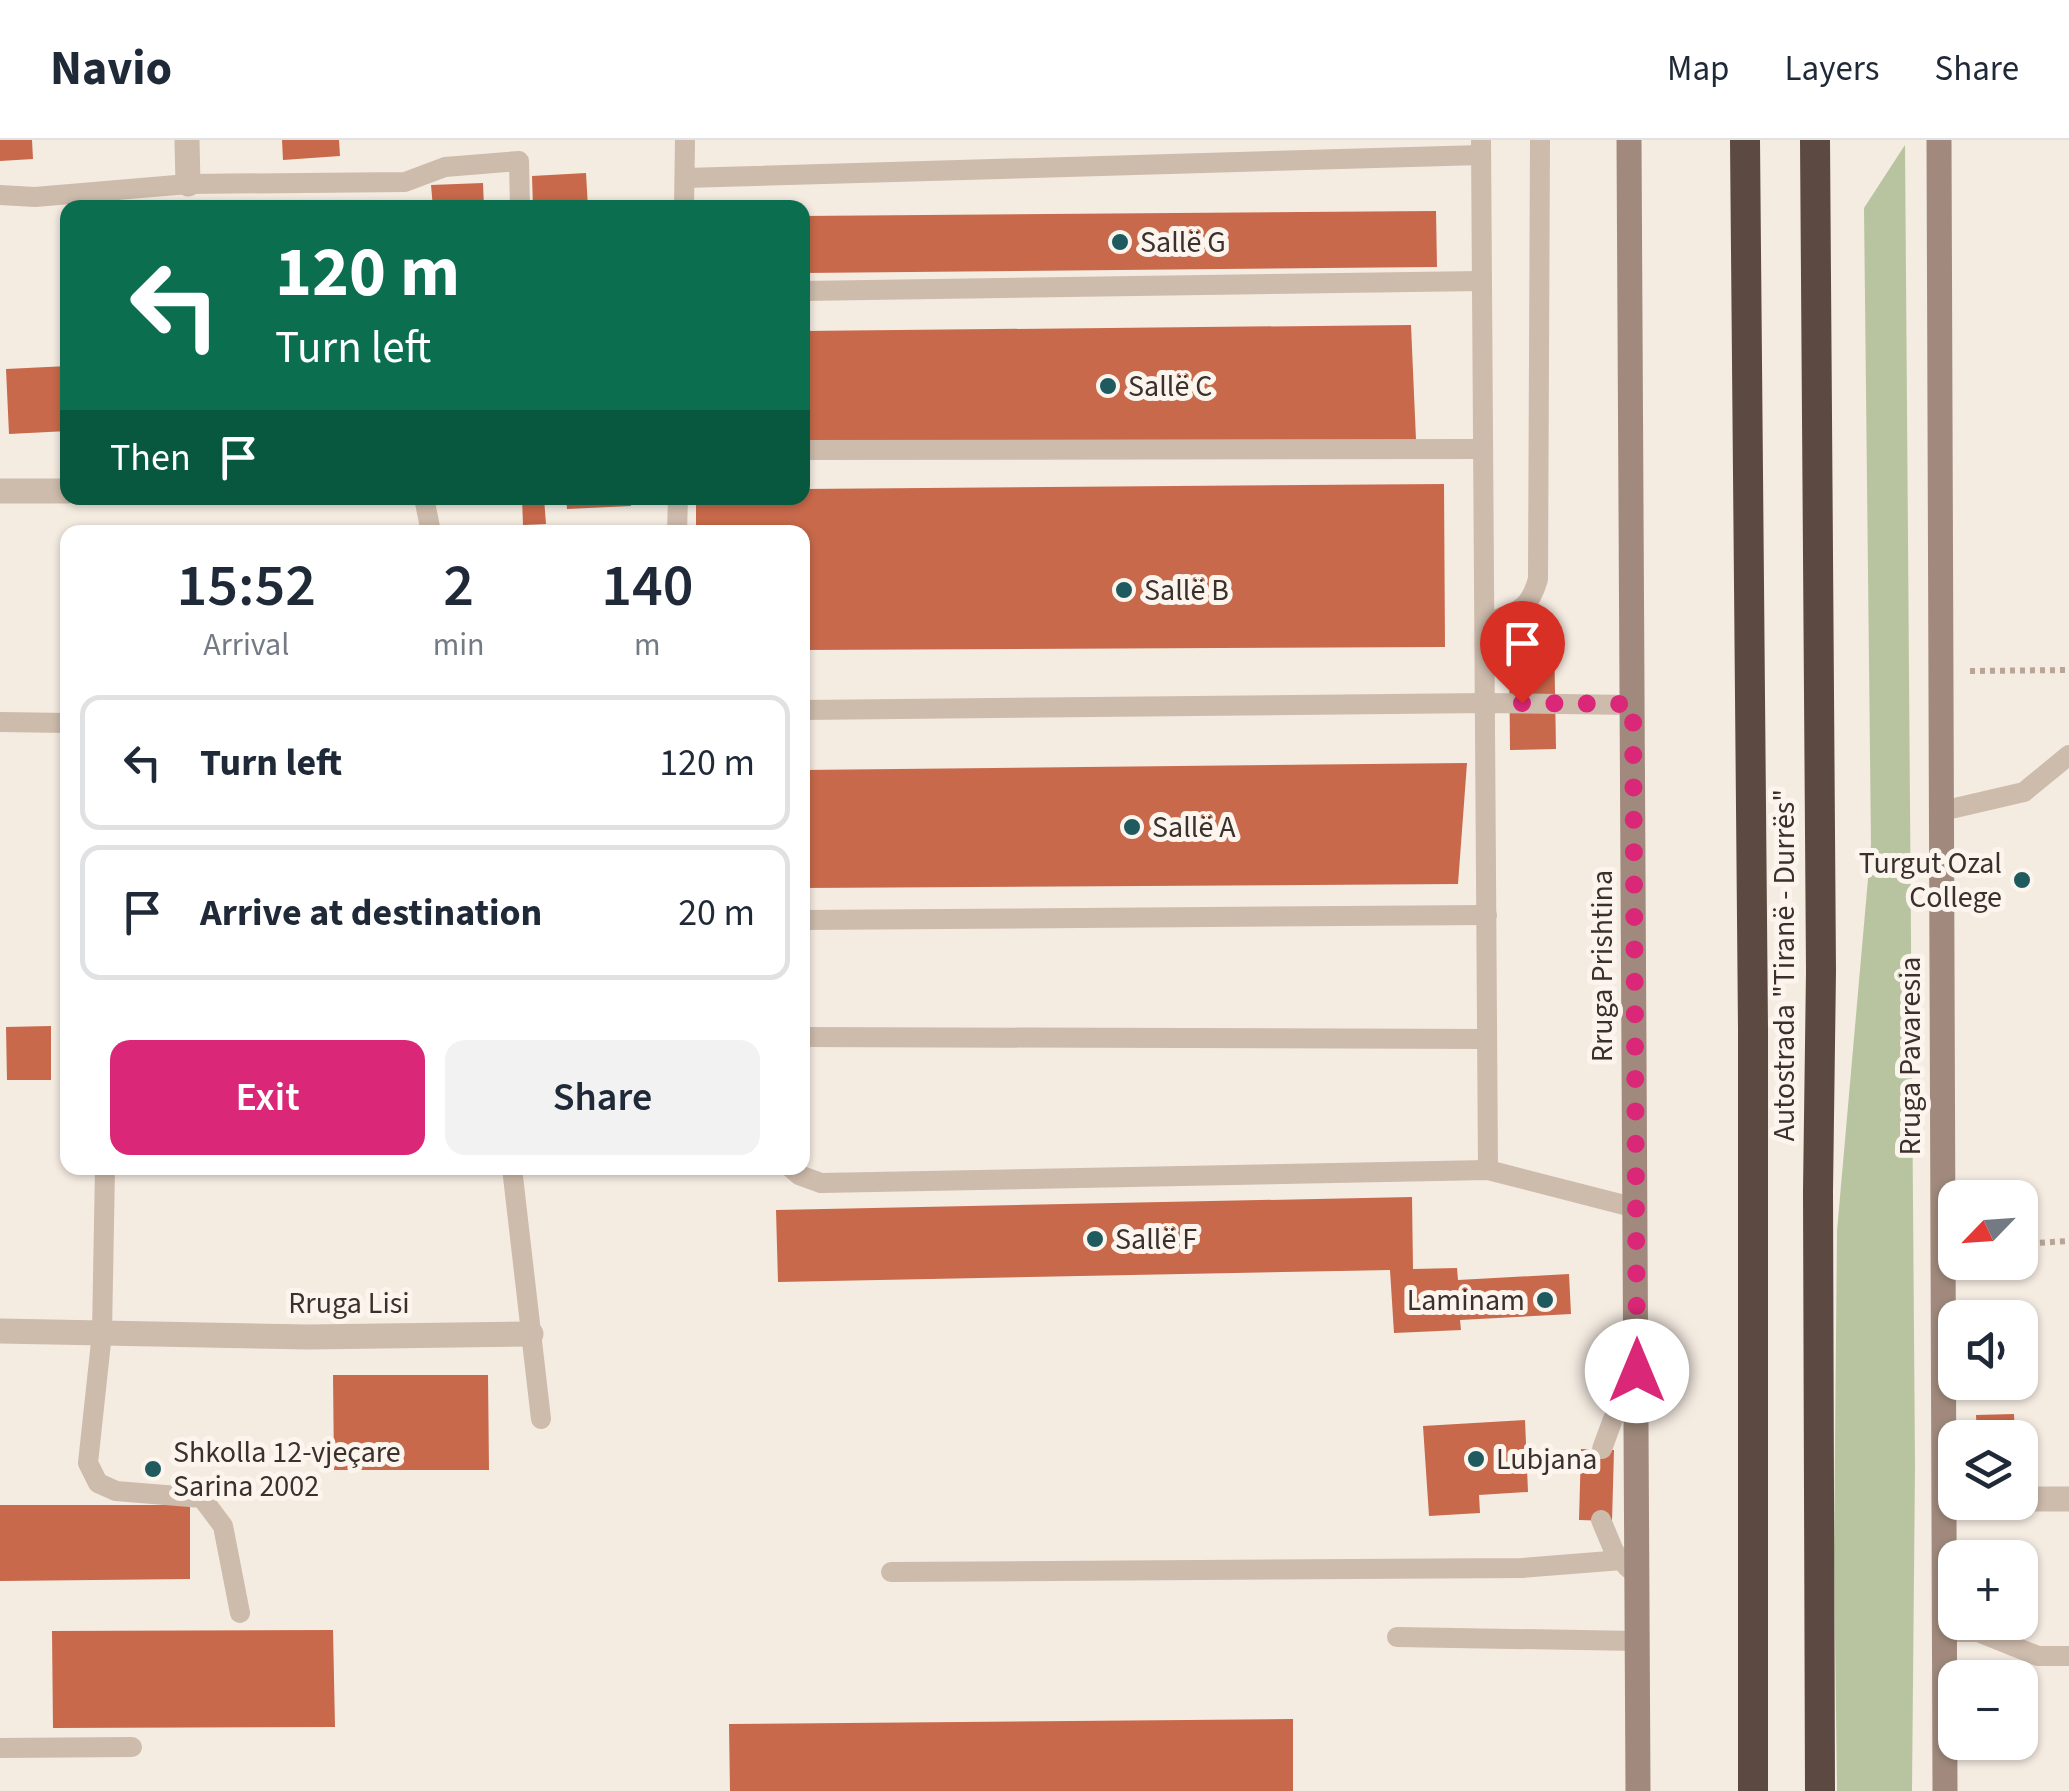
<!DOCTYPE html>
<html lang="en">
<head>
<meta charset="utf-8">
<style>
	:root { --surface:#fff; --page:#f2f2f3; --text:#1f2937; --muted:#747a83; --line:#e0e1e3; --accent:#db2777 }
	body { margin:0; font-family:"Source Sans 3",sans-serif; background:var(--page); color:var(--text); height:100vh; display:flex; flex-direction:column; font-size:38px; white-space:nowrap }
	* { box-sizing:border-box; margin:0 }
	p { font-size:32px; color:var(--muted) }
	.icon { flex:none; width:55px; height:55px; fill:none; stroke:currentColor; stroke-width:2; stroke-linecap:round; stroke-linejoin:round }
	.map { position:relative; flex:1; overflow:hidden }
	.drawer { position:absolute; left:60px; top:385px; width:750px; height:650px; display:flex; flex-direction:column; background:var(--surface); border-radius:20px; box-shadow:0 2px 8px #0004 }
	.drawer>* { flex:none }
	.hud { position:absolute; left:60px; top:60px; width:750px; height:305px; border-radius:20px; box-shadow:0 2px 8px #0004; background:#0b6e4f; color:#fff; overflow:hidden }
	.needle { width:65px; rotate:245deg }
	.buttons { position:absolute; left:1938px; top:1040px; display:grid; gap:20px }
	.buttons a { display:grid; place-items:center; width:100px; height:100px; border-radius:20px; background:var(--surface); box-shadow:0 2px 8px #0004; font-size:50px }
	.pin { position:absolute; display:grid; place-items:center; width:85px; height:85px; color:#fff; margin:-102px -42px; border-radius:50% 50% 50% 0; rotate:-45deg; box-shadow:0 0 10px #0007 }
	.pin .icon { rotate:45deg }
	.me { position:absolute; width:110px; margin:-55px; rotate:0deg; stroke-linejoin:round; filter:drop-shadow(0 0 8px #0008) }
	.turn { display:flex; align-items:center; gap:35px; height:210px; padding:0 50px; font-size:45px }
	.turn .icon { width:130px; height:130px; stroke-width:2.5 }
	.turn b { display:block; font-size:70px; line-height:85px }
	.then { display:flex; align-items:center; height:95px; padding:0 50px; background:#0003; gap:20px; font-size:38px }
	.eta { display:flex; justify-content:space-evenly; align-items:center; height:170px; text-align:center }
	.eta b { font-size:60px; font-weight:600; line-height:70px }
	.action { display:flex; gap:20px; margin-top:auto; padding:20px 50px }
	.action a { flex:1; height:115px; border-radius:20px; background:var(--accent); color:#fff; font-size:40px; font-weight:600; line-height:115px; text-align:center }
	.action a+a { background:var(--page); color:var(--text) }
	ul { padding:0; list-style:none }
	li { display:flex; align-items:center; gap:30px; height:135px; margin:0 20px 15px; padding:0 30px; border:5px solid var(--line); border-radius:20px }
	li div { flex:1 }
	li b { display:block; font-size:38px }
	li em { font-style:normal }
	header { display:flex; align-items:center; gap:60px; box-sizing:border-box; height:140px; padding:0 50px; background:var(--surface); border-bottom:2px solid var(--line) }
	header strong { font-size:48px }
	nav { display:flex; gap:55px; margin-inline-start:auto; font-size:35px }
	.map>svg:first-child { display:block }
	.green { fill:#b8c4a0 }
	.building { fill:#c8694b }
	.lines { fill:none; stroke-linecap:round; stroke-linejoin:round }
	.path { stroke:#b9a596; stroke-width:6; stroke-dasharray:5 5; stroke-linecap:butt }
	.lane { stroke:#cdbbac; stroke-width:20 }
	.street { stroke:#cdbbac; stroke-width:25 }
	.secondary { stroke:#a18a7d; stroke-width:25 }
	.highway { stroke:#5c4a42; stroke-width:30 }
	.route { stroke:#db2777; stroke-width:18; stroke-dasharray:0 32.4 }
	.poi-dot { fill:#1f5a5e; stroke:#fbf5ee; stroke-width:4 }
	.labels { text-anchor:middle; stroke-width:10; stroke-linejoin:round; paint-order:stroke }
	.poi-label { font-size:30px; fill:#3b302b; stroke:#fbf5ee; text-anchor:start }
	.street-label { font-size:30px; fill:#3b302b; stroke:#fbf5ee }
</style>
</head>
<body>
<header>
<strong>Navio</strong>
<nav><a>Map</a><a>Layers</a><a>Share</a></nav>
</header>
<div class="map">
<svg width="2069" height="1651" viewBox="0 0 2069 1651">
	<rect width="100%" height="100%" fill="#f4ebe1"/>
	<path class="green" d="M1905 5 1915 1326 1912 1651H1837L1834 1411 1837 1091 1871 705 1864 68Z"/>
	<g class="building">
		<path d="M0 0H32L33 19 0 21Z"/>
		<path d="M282 0H339L340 16 283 20Z"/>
		<path d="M586 33 588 68H533L532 36Z"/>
		<path d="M483 43 484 68H433L431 45Z"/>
		<path d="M1436 71 1437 127 802 133V76Z"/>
		<path d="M1411 185 1416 300 802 309V191Z"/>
		<path d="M68 226V291L9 294 6 229Z"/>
		<path d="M1444 344 1445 507 802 510V392H696V358H802V349Z"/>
		<path d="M522 358H544L546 384 523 385Z"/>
		<path d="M566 358H630L631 366 567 369Z"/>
		<path d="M1509 495H1554L1556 609 1510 610Z"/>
		<path d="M1467 623 1458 744 802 748V630Z"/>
		<path d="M51 886V940H7L6 887Z"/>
		<path d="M1412 1057 1413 1129 1457 1128 1458 1140 1569 1134 1571 1174 1460 1180 1461 1190 1394 1193 1390 1130 778 1142 776 1070Z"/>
		<path d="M333 1235H488L489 1330H334Z"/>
		<path d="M2014 1274 2015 1298H1977L1976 1275Z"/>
		<path d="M1525 1280 1528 1352 1479 1355 1480 1373 1429 1376 1423 1286Z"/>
		<path d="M1581 1309 1614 1310 1612 1381 1579 1380Z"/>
		<path d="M0 1365H190V1439L0 1441Z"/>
		<path d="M333 1490 335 1587 53 1588 52 1491Z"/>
		<path d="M1293 1579V1651H730L729 1584Z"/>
	</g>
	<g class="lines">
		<g class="path">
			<path d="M1970 531 2069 530"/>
			<path d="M2020 1104 2069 1101"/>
		</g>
		<g class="lane">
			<path d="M1481 0 1488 1030"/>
			<path d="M685 38 1481 15"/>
			<path d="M0 55 35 57 188 44 405 42 445 27 519 21 520 68"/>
			<path d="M684 68 685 0"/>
			<path d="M802 151 1482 141"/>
			<path d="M802 310 1483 309"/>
			<path d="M424 358 431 392"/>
			<path d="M677 392 678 358"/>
			<path d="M1486 483C1515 472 1529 472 1538 439L1540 0"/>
			<path d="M802 570 1485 563 1633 565"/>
			<path d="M0 582 68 583"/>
			<path d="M1942 671 2024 652 2069 615"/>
			<path d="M802 780 1487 775"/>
			<path d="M802 897 1487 899"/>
			<path d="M105 1028 102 1193 88 1323 98 1343 116 1351 202 1358 223 1386 240 1473"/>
			<path d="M512 1028 541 1279"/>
			<path d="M791 1028 799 1035 821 1043 1488 1030 1636 1068"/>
			<path d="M1602 1309 1613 1279 1637 1245"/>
			<path d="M1601 1380 1614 1411 1628 1428"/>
			<path d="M891 1432 1522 1428 1622 1420"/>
			<path d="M1944 1492H1978L2038 1516H2069"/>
			<path d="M1397 1497 1638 1501"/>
			<path d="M0 1608 132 1607"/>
		</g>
		<g class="street">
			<path d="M187 0 188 44"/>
			<path d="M0 351H68"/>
			<path d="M0 1191 308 1197 531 1194"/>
			<path d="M2020 1359H2069"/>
		</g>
		<g class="secondary">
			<path d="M1629 0 1638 1651"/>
			<path d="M1939 0 1945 1651"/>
		</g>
		<g class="highway">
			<path d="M1745 0 1753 889V1651"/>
			<path d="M1815 0 1821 831 1818 1051 1820 1651"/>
		</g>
	</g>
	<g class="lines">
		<path class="route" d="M1522 563 1633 564 1637 1231"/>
	</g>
	<g class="poi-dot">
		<circle cx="1120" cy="102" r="10"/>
		<circle cx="1108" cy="246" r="10"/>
		<circle cx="1124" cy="450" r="10"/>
		<circle cx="1132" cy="687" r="10"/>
		<circle cx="2022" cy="740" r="10"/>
		<circle cx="1095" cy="1099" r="10"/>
		<circle cx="1545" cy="1160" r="10"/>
		<circle cx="1476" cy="1319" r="10"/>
		<circle cx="153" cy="1329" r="10"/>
	</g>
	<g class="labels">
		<g class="poi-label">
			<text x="1140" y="112">Sallë G</text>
			<text x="1128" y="256">Sallë C</text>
			<text x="1144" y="460">Sallë B</text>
			<text x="1152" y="697">Sallë A</text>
			<text x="2002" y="733" text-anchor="end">Turgut Ozal<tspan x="2002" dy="34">College</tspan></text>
			<text x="1115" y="1109">Sallë F</text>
			<text x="1525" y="1170" text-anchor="end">Laminam</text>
			<text x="173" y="1322">Shkolla 12-vjeçare<tspan x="173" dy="34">Sarina 2002</tspan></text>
			<text x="1496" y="1329">Lubjana</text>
		</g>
		<g class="street-label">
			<text transform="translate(1784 825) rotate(-90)" y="10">Autostrada "Tiranë - Durrës"</text>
			<text transform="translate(1602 826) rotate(-90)" y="10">Rruga Prishtina</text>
			<text transform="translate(1910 916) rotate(-90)" y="10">Rruga Pavaresia</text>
			<text x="349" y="1173">Rruga Lisi</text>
		</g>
	</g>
</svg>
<div class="buttons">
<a><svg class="needle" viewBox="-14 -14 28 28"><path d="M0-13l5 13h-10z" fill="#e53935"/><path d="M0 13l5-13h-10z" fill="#747a83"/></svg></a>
<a><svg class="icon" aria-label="sound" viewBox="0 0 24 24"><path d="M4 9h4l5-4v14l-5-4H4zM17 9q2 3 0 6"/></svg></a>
<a><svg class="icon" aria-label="layers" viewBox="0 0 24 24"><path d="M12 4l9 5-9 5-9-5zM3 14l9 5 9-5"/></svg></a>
<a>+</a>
<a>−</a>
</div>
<div class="pin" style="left:1522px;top:563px;background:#d93025"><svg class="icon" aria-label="arrive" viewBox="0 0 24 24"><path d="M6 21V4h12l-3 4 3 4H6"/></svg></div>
<svg class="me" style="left:1637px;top:1231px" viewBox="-20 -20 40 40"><circle r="19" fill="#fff"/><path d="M0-13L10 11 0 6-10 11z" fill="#db2777"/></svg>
<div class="hud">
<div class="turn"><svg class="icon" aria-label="left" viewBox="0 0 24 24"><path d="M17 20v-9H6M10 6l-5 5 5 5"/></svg><div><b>120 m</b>Turn left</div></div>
<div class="then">Then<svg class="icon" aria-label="arrive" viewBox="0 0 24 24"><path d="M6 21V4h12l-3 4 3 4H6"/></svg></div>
</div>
<section class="drawer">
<div class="eta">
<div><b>15:52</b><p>Arrival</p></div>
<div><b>2</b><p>min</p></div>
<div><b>140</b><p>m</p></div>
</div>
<ul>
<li><svg class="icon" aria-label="left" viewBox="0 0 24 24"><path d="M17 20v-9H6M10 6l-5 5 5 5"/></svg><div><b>Turn left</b></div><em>120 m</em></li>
<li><svg class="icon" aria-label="arrive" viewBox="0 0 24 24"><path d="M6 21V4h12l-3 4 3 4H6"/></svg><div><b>Arrive at destination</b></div><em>20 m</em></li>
</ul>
<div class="action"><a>Exit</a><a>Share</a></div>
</section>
</div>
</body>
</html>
